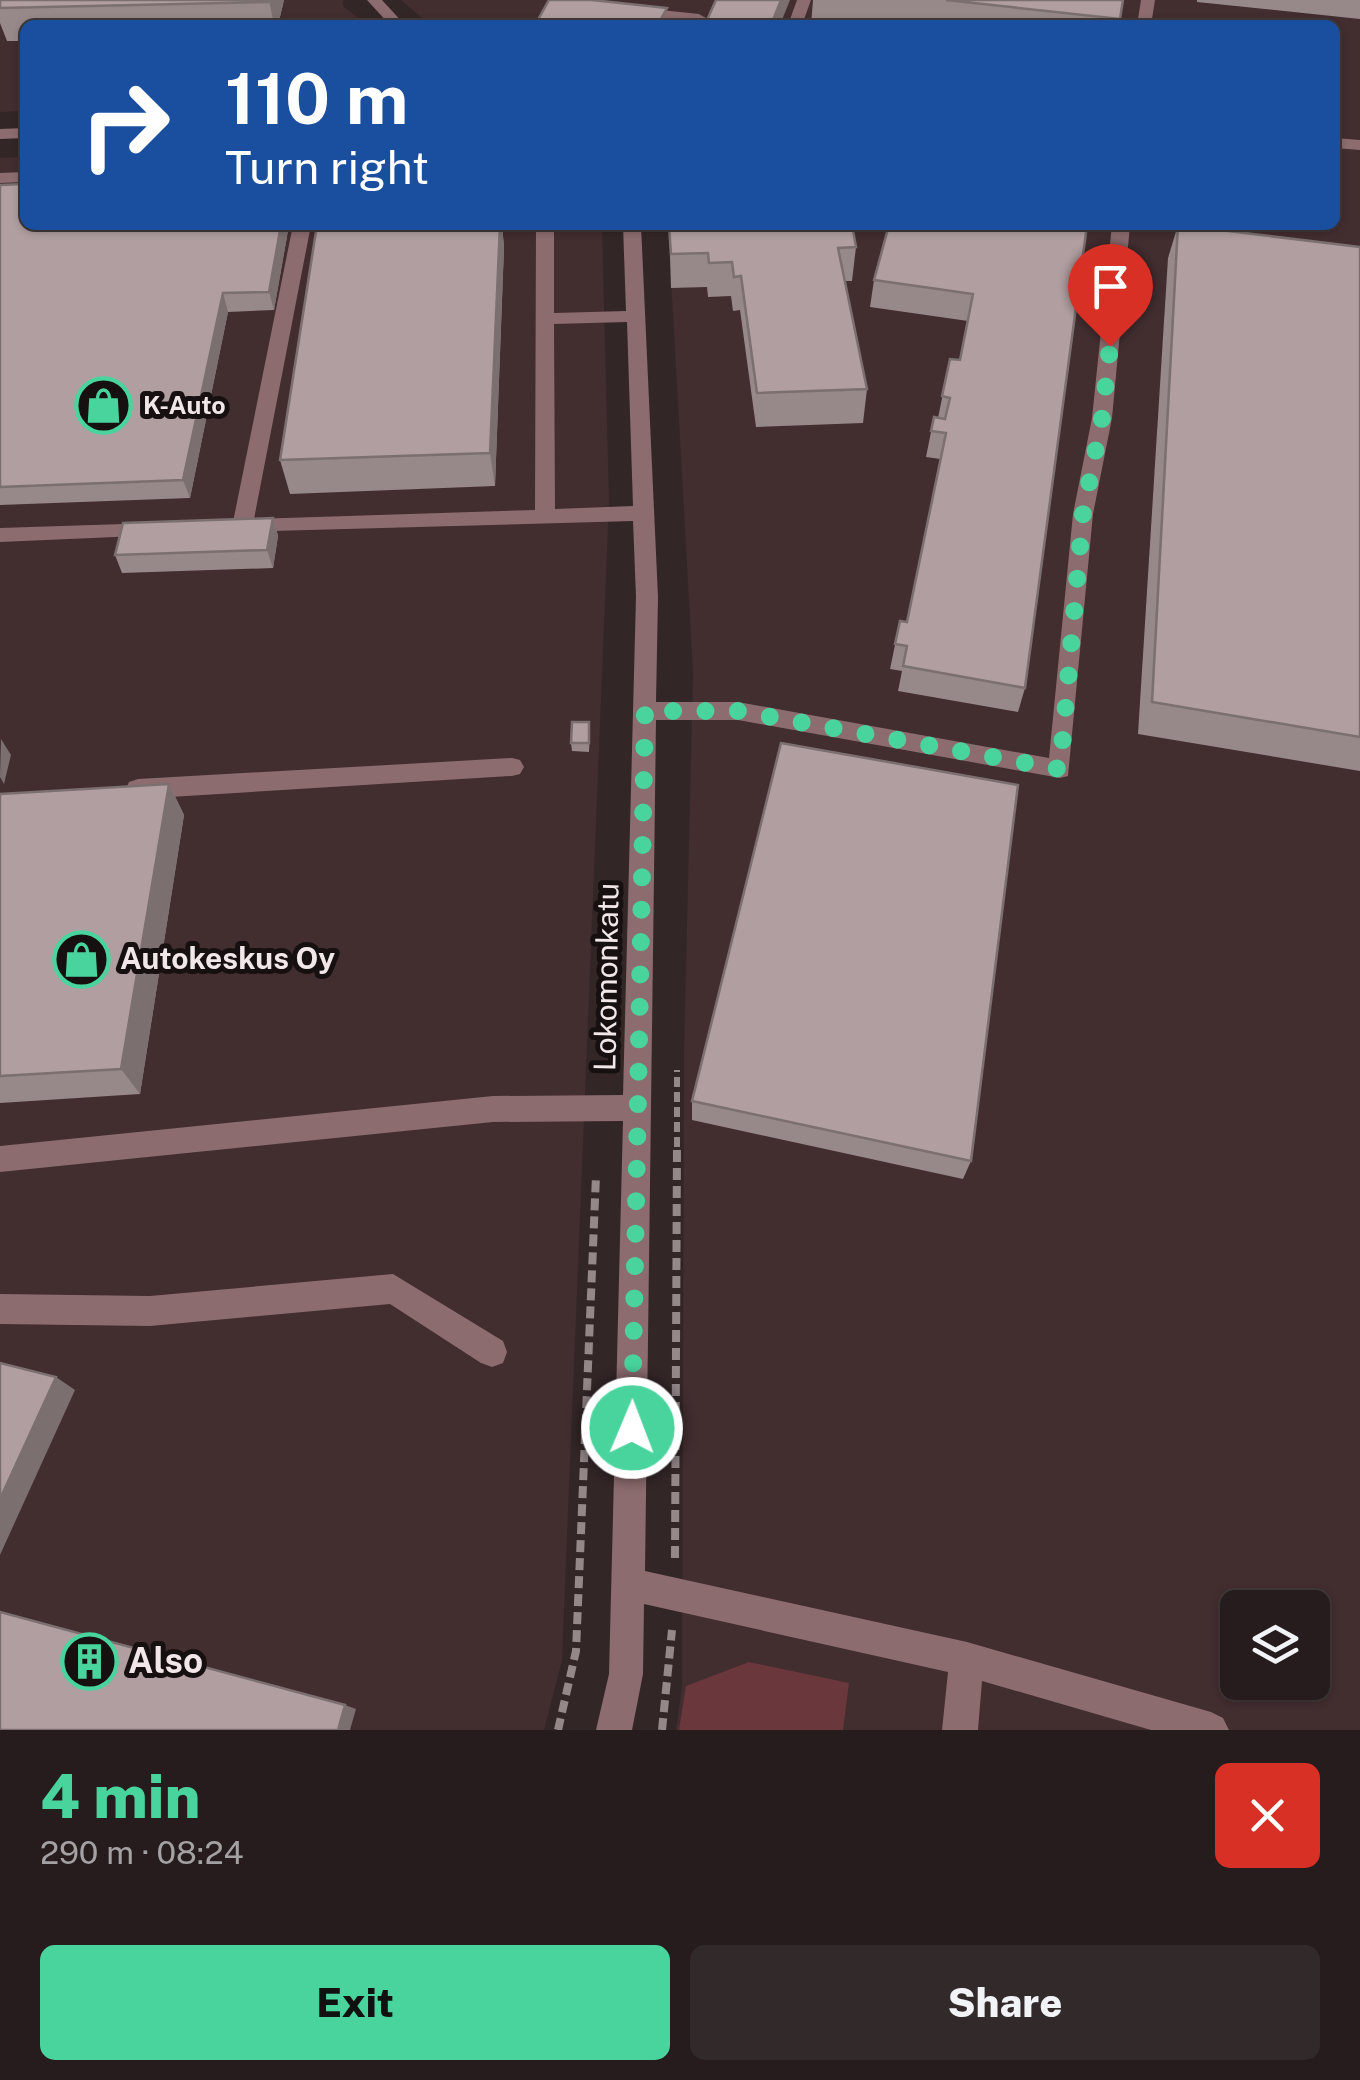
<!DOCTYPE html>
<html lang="en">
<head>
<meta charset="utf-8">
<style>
	:root { --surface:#261c1d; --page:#32292a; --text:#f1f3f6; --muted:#a4a1a4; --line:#423a3b; --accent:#49d49d }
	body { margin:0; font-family:"Public Sans",sans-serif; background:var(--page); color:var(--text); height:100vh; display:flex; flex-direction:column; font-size:38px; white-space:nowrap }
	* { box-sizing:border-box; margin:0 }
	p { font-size:32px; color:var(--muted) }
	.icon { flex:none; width:55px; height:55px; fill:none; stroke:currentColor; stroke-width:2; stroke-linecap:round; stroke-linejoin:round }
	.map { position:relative; height:1730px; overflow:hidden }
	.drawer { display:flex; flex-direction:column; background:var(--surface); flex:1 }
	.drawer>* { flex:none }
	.top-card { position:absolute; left:20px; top:20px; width:1320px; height:210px; border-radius:15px; box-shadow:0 2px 8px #0004,0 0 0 2px var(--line); background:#1a4fa0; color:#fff; overflow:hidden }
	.buttons { position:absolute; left:1220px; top:1590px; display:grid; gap:20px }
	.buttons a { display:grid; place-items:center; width:110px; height:110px; border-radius:15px; background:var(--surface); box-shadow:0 2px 8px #0004,0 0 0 2px var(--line); font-size:50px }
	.pin { position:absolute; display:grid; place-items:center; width:85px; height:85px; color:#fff; margin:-102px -42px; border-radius:50% 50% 50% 0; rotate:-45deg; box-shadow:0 0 10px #0007 }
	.pin .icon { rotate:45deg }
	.me { position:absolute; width:110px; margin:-55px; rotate:1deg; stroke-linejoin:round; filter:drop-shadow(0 0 8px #0008) }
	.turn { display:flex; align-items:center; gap:35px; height:210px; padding:0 40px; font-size:45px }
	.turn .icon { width:130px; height:130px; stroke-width:2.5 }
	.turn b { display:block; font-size:70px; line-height:85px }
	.round { display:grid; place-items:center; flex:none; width:105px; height:105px; border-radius:15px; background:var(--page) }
	.head { display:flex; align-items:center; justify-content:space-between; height:170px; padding:0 40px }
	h1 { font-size:60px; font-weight:800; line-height:75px; color:var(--accent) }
	.action { display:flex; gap:20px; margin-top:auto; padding:20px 40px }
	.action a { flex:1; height:115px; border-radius:15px; background:var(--accent); color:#111; font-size:40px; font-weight:800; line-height:115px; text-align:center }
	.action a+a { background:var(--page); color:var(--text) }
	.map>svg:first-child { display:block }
	.built { fill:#422d2f; fill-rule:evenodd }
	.green { fill:#6a373d }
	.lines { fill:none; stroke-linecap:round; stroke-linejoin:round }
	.path-far1 { stroke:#948889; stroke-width:6; stroke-dasharray:10 5; stroke-linecap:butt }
	.path { stroke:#948889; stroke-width:8; stroke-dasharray:12 6; stroke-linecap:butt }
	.minor { fill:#8c6c6f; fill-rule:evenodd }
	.wall { fill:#97888a }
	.shaded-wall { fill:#7b6f70 }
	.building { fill:#b09ea0; stroke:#7b6f70; stroke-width:2.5 }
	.route { stroke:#49d49d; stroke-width:18; stroke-dasharray:0 32.4 }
	.labels { text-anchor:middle; stroke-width:10; stroke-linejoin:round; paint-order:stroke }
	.far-poi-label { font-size:25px; font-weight:bold; fill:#f1e7e8; stroke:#171011; text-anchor:start }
	.poi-label { font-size:30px; font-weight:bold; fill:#f1e7e8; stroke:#171011; text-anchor:start }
	.street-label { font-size:30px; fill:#f1e7e8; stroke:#171011 }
	.near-poi-label { font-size:35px; font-weight:bold; fill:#f1e7e8; stroke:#171011; text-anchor:start }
</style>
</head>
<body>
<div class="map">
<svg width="1360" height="1730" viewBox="0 0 1360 1730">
	<rect width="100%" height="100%" fill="#332627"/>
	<g class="built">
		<path d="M0 0H343V6L367 25H25V111L0 112Z"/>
		<path d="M401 0H1360V1730H676L682 1686 684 1051 693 673 668 225H1335V25H430ZM1238 1608H1312V1682H1238Z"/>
		<path d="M25 157V225H602L609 502 562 1660 544 1730H0V158Z"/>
	</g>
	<path class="green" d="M749 1662 849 1683 843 1730H679L686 1686Z"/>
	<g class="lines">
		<path class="path-far1" d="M677 1147V1070"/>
		<g class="path">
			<path d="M675 1558 677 1145"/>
			<path d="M558 1730 576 1651 596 1176"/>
			<path d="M662 1730 672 1630"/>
		</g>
		<g class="minor">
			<path d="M367 0H382L405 25H390Z"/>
			<path d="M797 0H811L802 25H788Z"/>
			<path d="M1141 0H1155L1151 25H1137Z"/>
			<path d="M632 7 699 14 706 18 699 22 627 14V8Z"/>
			<path d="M25 128V138L0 139V129Z"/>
			<path d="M1335 138 1360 140V150L1335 148Z"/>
			<path d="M25 172V182L0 183V173Z"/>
			<path d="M293 225H311L254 519 535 510 536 225H554V313L626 311 623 225H641L658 597 656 702H738L1049 758 1073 514 1092 418 1112 225H1130L1112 418 1093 514 1068 776 1060 778 738 720H656L645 1571 967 1642 1211 1712 1223 1718 1229 1730H1151L982 1681 978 1730H942L948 1672 644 1604 643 1674 632 1730H596L609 1674 623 1121 493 1122 0 1172V1146L493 1096 623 1095 636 597 633 521 235 532 232 527ZM627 322 633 506 555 509 554 324Z"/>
			<path d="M154 523 161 525 164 530 161 535 0 542V528Z"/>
			<path d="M512 758 520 760 524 767 520 774 512 776 138 799 129 796 126 789 129 782 138 779Z"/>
			<path d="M393 1274 503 1341 507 1352 503 1363 492 1367 481 1363 390 1304 150 1326 0 1324V1294L150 1296Z"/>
		</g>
	</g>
	<g class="wall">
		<path d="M0 0H284L278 25H25V41H7L0 23Z"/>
		<path d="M813 0H1123L1119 25H811Z"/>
		<path d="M1197 0H1360V19L1197 2Z"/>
		<path d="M707 20 780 25H707Z"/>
		<path d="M0 185 25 225H289L274 310 228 312 190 498 0 505Z"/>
		<path d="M317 225H502L504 247 495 486 290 494 280 460Z"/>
		<path d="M669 225 856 247 852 281H845L867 389 863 423 756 427 740 310 733 311 731 296 708 297 707 287 671 288Z"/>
		<path d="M1087 225 1025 688 1018 712 898 691 902 671 890 669 900 621 907 622 940 459 926 457 934 417 938 418 950 359 960 360 968 321 870 307 874 280Z"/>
		<path d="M1178 225 1360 247V771L1138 734 1168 258Z"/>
		<path d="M273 518 278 536 273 568 122 573 115 555Z"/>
		<path d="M590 731 589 752 572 751 571 743Z"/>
		<path d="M169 784 184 815 140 1094 0 1103V794Z"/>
		<path d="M692 1101 971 1161 963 1179 692 1120Z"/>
	</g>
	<g class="shaded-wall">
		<path d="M269 0H284L278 25H274Z"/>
		<path d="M781 0H790L780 25H771Z"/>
		<path d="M281 225H289L274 310 269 292Z"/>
		<path d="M500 225H502L504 247 495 486 490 453Z"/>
		<path d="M223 293 228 312 190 498 183 480Z"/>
		<path d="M273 518 278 536 273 568 267 550Z"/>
		<path d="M1 739 11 755 4 784 0 777Z"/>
		<path d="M169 784 184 815 140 1094 121 1069Z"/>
		<path d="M56 1377 75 1390 0 1555V1499Z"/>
		<path d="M345 1705 356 1709 350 1730H338Z"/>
	</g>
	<g class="building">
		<path d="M0 0H269V2L0 8Z"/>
		<path d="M549 0H592L667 8 661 19 670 20 667 25H535Z"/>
		<path d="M716 0H781L771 25H746L707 20Z"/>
		<path d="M946 0H1123L1120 19Z"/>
		<path d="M25 184V225H281L269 292 223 293 183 480 0 487V185Z"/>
		<path d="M317 225H500L490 453 280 460Z"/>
		<path d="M669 225H852L856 247 838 248 867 389 757 393 741 276 734 277 732 262 709 263 708 253 671 254Z"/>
		<path d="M889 225H1087L1025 688 903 666 907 646 895 644 900 621 907 622 946 433 931 431 934 417 945 419 950 398 942 396 950 359 960 360 973 294 874 280Z"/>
		<path d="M1178 225 1360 247V737L1152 702Z"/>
		<path d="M273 518 267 550 115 555 123 523Z"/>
		<path d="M572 722H589V743H571Z"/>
		<path d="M781 743 1018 785 971 1161 692 1101Z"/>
		<path d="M169 784 121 1069 0 1076V794Z"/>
		<path d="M0 1363 56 1377 0 1499Z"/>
		<path d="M0 1612 345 1705 338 1730H0Z"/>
	</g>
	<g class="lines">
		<path class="route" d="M632 1428 645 711H738L1060 769 1083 514 1102 418 1110 346"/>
	</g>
	<defs>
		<symbol id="shop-ring" viewBox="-11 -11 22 22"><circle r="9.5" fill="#171011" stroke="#49d49d" stroke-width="1.5"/><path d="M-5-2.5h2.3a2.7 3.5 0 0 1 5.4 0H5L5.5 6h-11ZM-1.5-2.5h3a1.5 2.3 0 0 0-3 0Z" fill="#49d49d"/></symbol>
		<symbol id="building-ring" viewBox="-11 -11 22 22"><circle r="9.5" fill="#171011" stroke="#49d49d" stroke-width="1.5"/><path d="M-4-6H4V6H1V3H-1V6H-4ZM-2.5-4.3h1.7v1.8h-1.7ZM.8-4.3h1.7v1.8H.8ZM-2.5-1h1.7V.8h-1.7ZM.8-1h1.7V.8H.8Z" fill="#49d49d"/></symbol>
	</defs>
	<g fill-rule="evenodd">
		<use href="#shop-ring" x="72" y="374" width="63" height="63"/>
		<use href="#shop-ring" x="50" y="928" width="63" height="63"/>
		<use href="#building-ring" x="58" y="1630" width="63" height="63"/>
	</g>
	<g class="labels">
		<g class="far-poi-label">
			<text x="143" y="414">K-Auto</text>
		</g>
		<g class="poi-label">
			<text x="120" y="969">Autokeskus Oy</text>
		</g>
		<g class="street-label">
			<text transform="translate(607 977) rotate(-89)" y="10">Lokomonkatu</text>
		</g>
		<g class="near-poi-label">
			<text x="128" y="1673">Also</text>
		</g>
	</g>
</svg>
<div class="buttons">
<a><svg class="icon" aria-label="layers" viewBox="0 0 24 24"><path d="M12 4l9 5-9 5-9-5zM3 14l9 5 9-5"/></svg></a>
</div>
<div class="pin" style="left:1110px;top:346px;background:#d93025"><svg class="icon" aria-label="arrive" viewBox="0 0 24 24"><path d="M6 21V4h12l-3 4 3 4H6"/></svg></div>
<svg class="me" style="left:632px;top:1428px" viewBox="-20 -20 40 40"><circle r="17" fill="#49d49d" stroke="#fff" stroke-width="3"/><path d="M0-11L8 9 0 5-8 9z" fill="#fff"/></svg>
<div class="top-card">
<div class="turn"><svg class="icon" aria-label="right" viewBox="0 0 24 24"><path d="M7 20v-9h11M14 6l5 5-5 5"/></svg><div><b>110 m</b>Turn right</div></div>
</div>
</div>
<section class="drawer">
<div class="head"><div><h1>4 min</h1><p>290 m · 08:24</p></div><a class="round" style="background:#d93025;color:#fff"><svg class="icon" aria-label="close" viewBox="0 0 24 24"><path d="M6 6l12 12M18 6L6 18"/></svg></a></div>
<div class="action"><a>Exit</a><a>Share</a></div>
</section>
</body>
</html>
